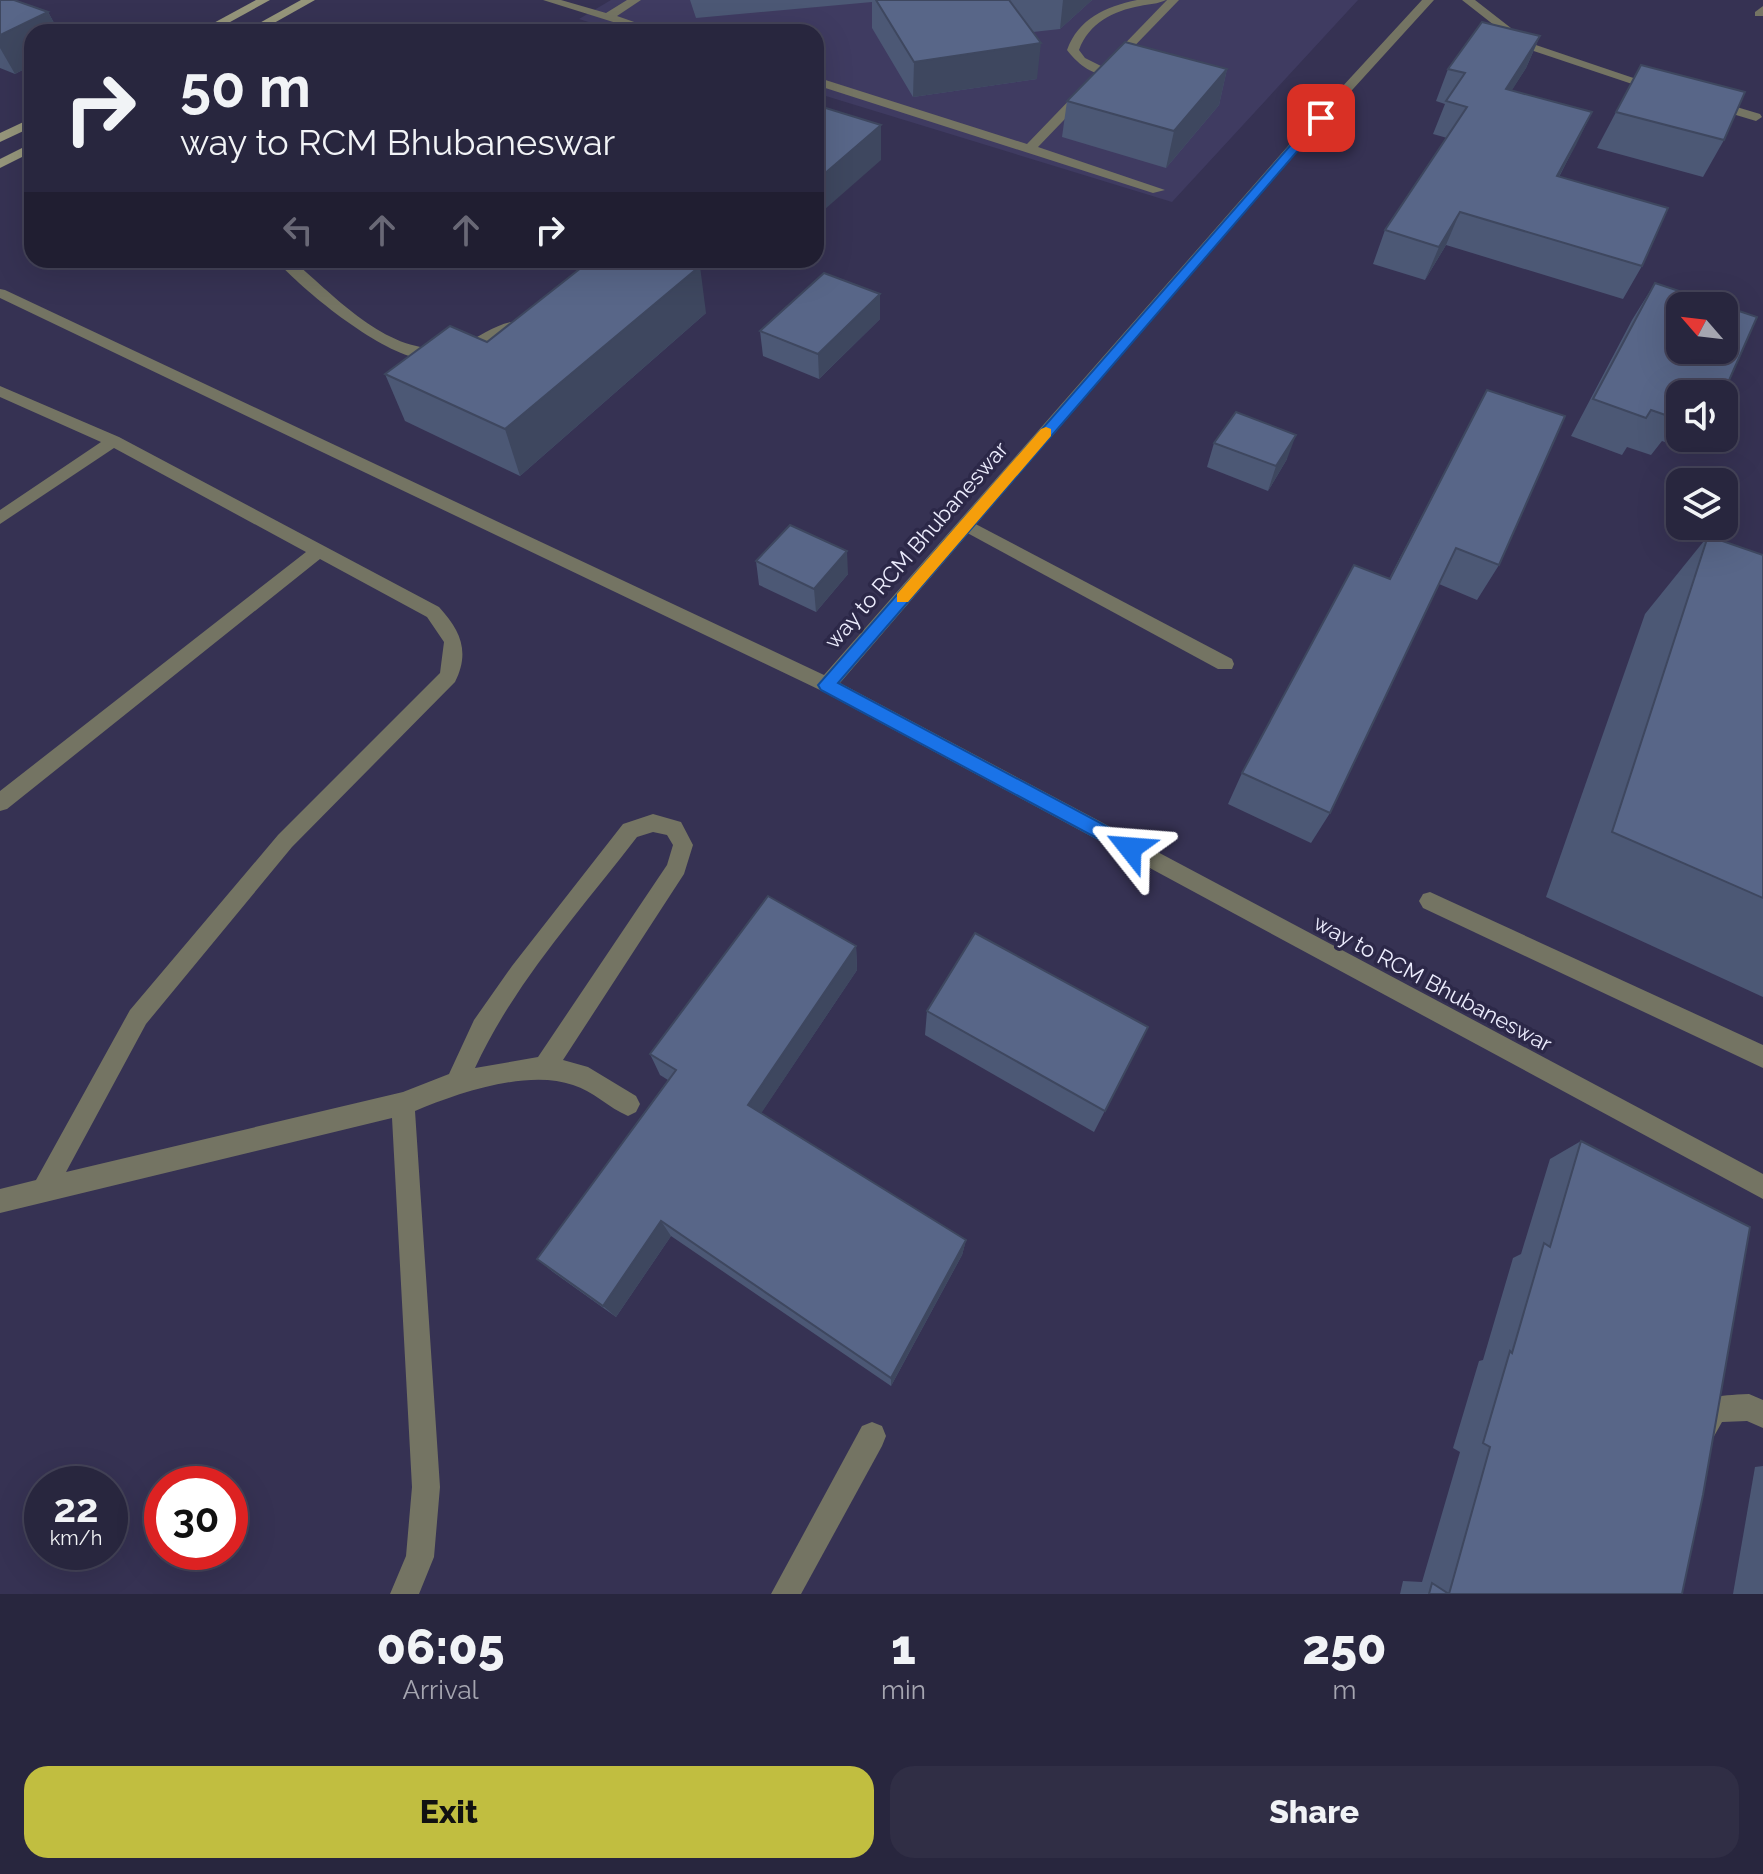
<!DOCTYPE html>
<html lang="en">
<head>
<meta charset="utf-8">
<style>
	:root { --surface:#28263e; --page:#302e45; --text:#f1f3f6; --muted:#a5a5b0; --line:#444358; --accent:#c1be40 }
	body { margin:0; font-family:Raleway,sans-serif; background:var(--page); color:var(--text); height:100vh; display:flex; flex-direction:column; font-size:30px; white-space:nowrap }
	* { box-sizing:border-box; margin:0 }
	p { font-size:26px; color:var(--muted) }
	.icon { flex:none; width:44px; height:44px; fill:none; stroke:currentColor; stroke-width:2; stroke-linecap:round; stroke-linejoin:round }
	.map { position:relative; height:1594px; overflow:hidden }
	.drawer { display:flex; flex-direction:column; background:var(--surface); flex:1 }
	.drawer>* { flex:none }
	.banner { position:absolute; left:24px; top:24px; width:800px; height:244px; border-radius:24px; box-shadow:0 8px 32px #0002,0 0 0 2px var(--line); background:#28263e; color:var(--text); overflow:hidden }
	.needle { width:52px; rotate:298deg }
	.buttons { position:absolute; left:1666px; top:292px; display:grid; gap:16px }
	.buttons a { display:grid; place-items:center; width:72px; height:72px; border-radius:16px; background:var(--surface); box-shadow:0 8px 32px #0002,0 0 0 2px var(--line); font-size:40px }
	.speed { position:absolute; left:24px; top:1466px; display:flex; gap:16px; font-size:40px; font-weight:700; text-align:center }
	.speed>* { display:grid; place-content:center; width:104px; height:104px; border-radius:50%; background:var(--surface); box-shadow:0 8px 32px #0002,0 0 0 2px var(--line); line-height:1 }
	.speed small { font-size:20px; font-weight:400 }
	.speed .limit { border:12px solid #d22; background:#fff; color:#111 }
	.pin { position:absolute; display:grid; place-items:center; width:68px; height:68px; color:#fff; margin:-34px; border-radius:16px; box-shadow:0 4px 12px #0006 }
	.me { position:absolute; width:88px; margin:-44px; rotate:298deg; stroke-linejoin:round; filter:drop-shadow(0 0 6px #0008) }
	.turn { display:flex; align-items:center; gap:28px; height:168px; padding:0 24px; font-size:36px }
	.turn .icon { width:104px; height:104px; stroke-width:2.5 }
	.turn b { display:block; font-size:56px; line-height:68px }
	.lanes { display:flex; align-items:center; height:76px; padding:0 24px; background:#0003; justify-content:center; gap:40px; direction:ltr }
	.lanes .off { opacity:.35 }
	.eta { display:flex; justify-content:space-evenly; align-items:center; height:136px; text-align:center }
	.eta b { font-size:48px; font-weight:800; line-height:56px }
	.primary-button { display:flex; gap:16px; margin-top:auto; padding:16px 24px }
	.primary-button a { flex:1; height:92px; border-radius:24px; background:var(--accent); color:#111; font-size:32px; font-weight:800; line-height:92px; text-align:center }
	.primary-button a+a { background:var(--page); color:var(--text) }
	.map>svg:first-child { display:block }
	.built { fill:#3f3b61 }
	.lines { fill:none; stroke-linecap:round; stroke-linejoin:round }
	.lane { fill:#747463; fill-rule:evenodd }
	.street { fill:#747463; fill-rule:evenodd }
	.secondary { fill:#96967b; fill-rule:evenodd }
	.wall { fill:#4c5875 }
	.shaded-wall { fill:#3e475f }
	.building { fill:#586688; stroke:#3e475f; stroke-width:2 }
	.route { fill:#1a73e8; stroke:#114b97; stroke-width:2 }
	.slow { fill:#f59e0b }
	.labels { text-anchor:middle; stroke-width:7; stroke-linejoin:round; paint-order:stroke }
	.street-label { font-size:22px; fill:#ececfd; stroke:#2c2848 }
</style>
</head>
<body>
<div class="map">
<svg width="1763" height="1594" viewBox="0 0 1763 1594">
	<rect width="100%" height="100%" fill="#363253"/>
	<path class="built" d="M611 0H1358L1172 202 816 93V32H620L579 19Z"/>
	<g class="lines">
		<g class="lane">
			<path d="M543 0H561L606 13 627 0H641L617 16 663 32H645Z"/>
			<path d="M1137 0H1166C1158 4 1149 4 1140 6 1113 11 1089 23 1079 50L1085 58 1107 69V75C1091 75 1076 62 1067 50 1079 18 1105 7 1137 0Z"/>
			<path d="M1167 0H1179L1117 64H1109V60Z"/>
			<path d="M1462 0H1475L1530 43 1663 88 1653 91 1522 47Z"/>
			<path d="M1763 6V16H1755V12Z"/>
			<path d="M816 77 1027 144 1079 90H1087V96L1038 147 1165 190 1153 193 816 85Z"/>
			<path d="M1710 99 1760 114 1762 117 1756 121 1706 106 1704 103Z"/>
			<path d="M276 260H292C338 298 396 366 462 344 479 338 502 319 519 322L521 325C512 335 497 341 484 346 464 354 439 362 417 358 377 350 303 291 276 260Z"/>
			<path d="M0 386 119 437 439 607C461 631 470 652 455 682L292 847 146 1024 66 1172 403 1092 449 1074 474 1020 512 966 623 824 653 814 681 822 693 845 684 874 563 1060 588 1067 636 1096 640 1104 636 1112 628 1116C609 1108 593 1091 573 1085 528 1069 458 1093 415 1111L440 1487 434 1557 419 1594H390L406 1556 412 1487 392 1118 0 1213V1189L36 1180 130 1010 278 835 440 673 444 642 427 617 320 559 7 809 0 811V791L306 552 114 448 0 524V510L101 442 0 397ZM653 832 667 835 673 845 667 865 538 1057 475 1068C514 983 581 910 637 837Z"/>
			<path d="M966 519 1232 659 1234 664 1232 669H1218L960 529 958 525 960 521Z"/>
			<path d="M1430 892 1763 1045V1068L1423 908 1419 901 1423 894Z"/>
			<path d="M872 1422 882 1426 886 1436 882 1446 801 1594H771L862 1426Z"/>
		</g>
		<g class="street">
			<path d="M1422 0H1434L1303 144 840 683 1763 1174V1199L820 690 0 298V289L5 290 824 675 1295 138Z"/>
			<path d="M1749 1394 1763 1400V1428L1747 1421 1722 1422 1713 1438 1703 1442 1693 1438 1689 1428C1704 1393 1715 1396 1749 1394Z"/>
		</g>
		<g class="secondary">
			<path d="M256 0H270L212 32H197Z"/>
			<path d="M301 0H315L258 32H243Z"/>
			<path d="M32 118V127L0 142V133Z"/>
			<path d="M32 143V152L0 168V159Z"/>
		</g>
	</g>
	<g class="wall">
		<path d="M0 0 48 12 59 32H32V65L15 74 0 68Z"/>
		<path d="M690 0H1092L1060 29 1033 32 1037 79 913 97 872 28V2L696 18Z"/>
		<path d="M1540 36 1526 68 1511 91 1592 112 1559 177 1642 266 1623 299 1446 245 1425 280 1373 264 1385 230 1447 138 1433 134 1445 104 1436 101 1448 69Z"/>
		<path d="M1641 65 1724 140 1703 177 1597 148Z"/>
		<path d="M1227 69 1219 105 1166 168 1062 137 1067 101Z"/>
		<path d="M1655 283 1680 394V438H1697L1688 450 1662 441 1651 455 1627 447 1622 455 1571 436 1632 320Z"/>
		<path d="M706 313 520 476 405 421 385 374 487 342Z"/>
		<path d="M880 319 819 379 763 356 760 331Z"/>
		<path d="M1487 390 1499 565 1477 600 1439 584 1330 813 1311 843 1228 804 1242 773 1389 579Z"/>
		<path d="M1214 443 1287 459 1268 491 1207 467Z"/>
		<path d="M1708 536 1763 555V997L1546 897 1645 614Z"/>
		<path d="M756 561 848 574 816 612 759 585Z"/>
		<path d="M856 946 857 970 761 1113 966 1240 962 1255 891 1386 671 1236 616 1317 553 1272 537 1259 668 1080 660 1075 650 1054Z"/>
		<path d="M927 1011 1148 1027 1094 1132 925 1035Z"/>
		<path d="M1581 1141 1682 1594H1400L1403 1581 1422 1582 1460 1452 1453 1448 1479 1361 1483 1360 1513 1258 1521 1254 1550 1159Z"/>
		<path d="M1763 1466V1594H1733L1755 1467Z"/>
	</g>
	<g class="shaded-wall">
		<path d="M1063 0H1092L1060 29Z"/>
		<path d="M48 12 59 32H32V65L15 74 0 48V35Z"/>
		<path d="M1540 36 1526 68 1492 122 1506 89Z"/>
		<path d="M1041 43 1037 79 913 97 914 62Z"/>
		<path d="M1227 69 1219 105 1166 168 1174 131Z"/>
		<path d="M1592 112 1576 145 1541 209 1557 176Z"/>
		<path d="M881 125V160L816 217V181Z"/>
		<path d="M1460 212 1446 245 1425 280 1439 247Z"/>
		<path d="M700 266 706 313 520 476 505 429Z"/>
		<path d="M880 294V319L819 379 818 354Z"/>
		<path d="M1296 435 1287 459 1268 491 1276 466Z"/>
		<path d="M847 551 848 574 816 612 814 589Z"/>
		<path d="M856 946 857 970 754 1124 748 1105Z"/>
		<path d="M661 1221 671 1236 616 1317 603 1306Z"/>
		<path d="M966 1240 962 1255 891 1386V1378Z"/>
	</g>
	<g class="building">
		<path d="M0 0H14L48 12 0 35Z"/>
		<path d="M876 0H1009L1041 43 914 62Z"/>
		<path d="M1482 22 1540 36 1506 89 1592 112 1557 176 1668 208 1642 266 1460 212 1439 247 1385 230 1467 107 1446 101 1465 73 1448 69Z"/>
		<path d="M1125 42 1227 69 1174 131 1067 101Z"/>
		<path d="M1641 65 1745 92 1724 140 1616 112Z"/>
		<path d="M816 105 881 125 816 181Z"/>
		<path d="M591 260H685L700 266 505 429 385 374 450 326 487 342Z"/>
		<path d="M824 273 880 294 818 354 760 331Z"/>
		<path d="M1655 283 1724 306H1680V350H1724V306L1757 317 1723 394H1680V413L1677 419 1651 410 1646 418 1593 399Z"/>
		<path d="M1487 390 1565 416 1499 565 1456 548 1330 813 1242 773 1354 565 1390 579Z"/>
		<path d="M1236 412 1296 435 1276 466 1214 443Z"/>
		<path d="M790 525 847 551 814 589 756 561Z"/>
		<path d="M1708 536 1763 555V898L1612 832Z"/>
		<path d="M768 896 856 946 748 1105 966 1240 891 1378 661 1221 603 1306 537 1259 676 1070 650 1054Z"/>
		<path d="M975 933 1148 1027 1105 1111 927 1011Z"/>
		<path d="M1581 1141 1750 1227 1703 1495 1682 1594H1429L1432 1583 1449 1594 1490 1447 1483 1443 1510 1351 1512 1353 1544 1243 1550 1247Z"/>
	</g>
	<path class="route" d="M1317 115 1326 118 838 683 1136 842 1139 848 1136 853 1130 856 821 690 818 685Z"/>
	<path class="slow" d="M1046 427 1051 429V436L908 602H897V594L1041 429Z"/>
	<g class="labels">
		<g class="street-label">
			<text transform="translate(916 545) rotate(-49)" y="8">way to RCM Bhubaneswar</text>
			<text transform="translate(1433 983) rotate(28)" y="8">way to RCM Bhubaneswar</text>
		</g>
	</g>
</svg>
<div class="buttons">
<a><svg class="needle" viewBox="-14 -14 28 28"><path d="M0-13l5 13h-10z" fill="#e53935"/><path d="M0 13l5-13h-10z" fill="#a5a5b0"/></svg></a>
<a><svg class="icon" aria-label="sound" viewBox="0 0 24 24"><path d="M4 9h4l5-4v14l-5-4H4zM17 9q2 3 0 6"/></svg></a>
<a><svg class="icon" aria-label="layers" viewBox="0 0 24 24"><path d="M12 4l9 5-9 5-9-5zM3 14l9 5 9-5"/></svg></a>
</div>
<div class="speed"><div>22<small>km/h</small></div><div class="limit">30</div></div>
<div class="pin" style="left:1321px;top:118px;background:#d93025"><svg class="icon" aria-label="arrive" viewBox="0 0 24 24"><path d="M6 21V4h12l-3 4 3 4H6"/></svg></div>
<svg class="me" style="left:1130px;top:848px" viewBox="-20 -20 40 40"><path d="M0-17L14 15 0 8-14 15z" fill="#1a73e8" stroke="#fff" stroke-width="4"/></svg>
<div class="banner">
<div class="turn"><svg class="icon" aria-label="right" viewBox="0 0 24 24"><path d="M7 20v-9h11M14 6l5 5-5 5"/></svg><div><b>50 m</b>way to RCM Bhubaneswar</div></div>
<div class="lanes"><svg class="icon off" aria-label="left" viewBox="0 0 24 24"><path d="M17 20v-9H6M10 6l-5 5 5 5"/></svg><svg class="icon off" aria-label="ahead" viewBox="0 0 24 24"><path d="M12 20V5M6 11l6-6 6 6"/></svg><svg class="icon off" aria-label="ahead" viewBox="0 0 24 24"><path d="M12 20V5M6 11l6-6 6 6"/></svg><svg class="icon" aria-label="right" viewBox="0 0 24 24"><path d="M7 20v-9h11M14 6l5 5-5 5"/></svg></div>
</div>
</div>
<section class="drawer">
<div class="eta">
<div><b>06:05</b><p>Arrival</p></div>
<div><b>1</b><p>min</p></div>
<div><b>250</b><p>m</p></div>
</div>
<div class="primary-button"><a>Exit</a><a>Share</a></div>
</section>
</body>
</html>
